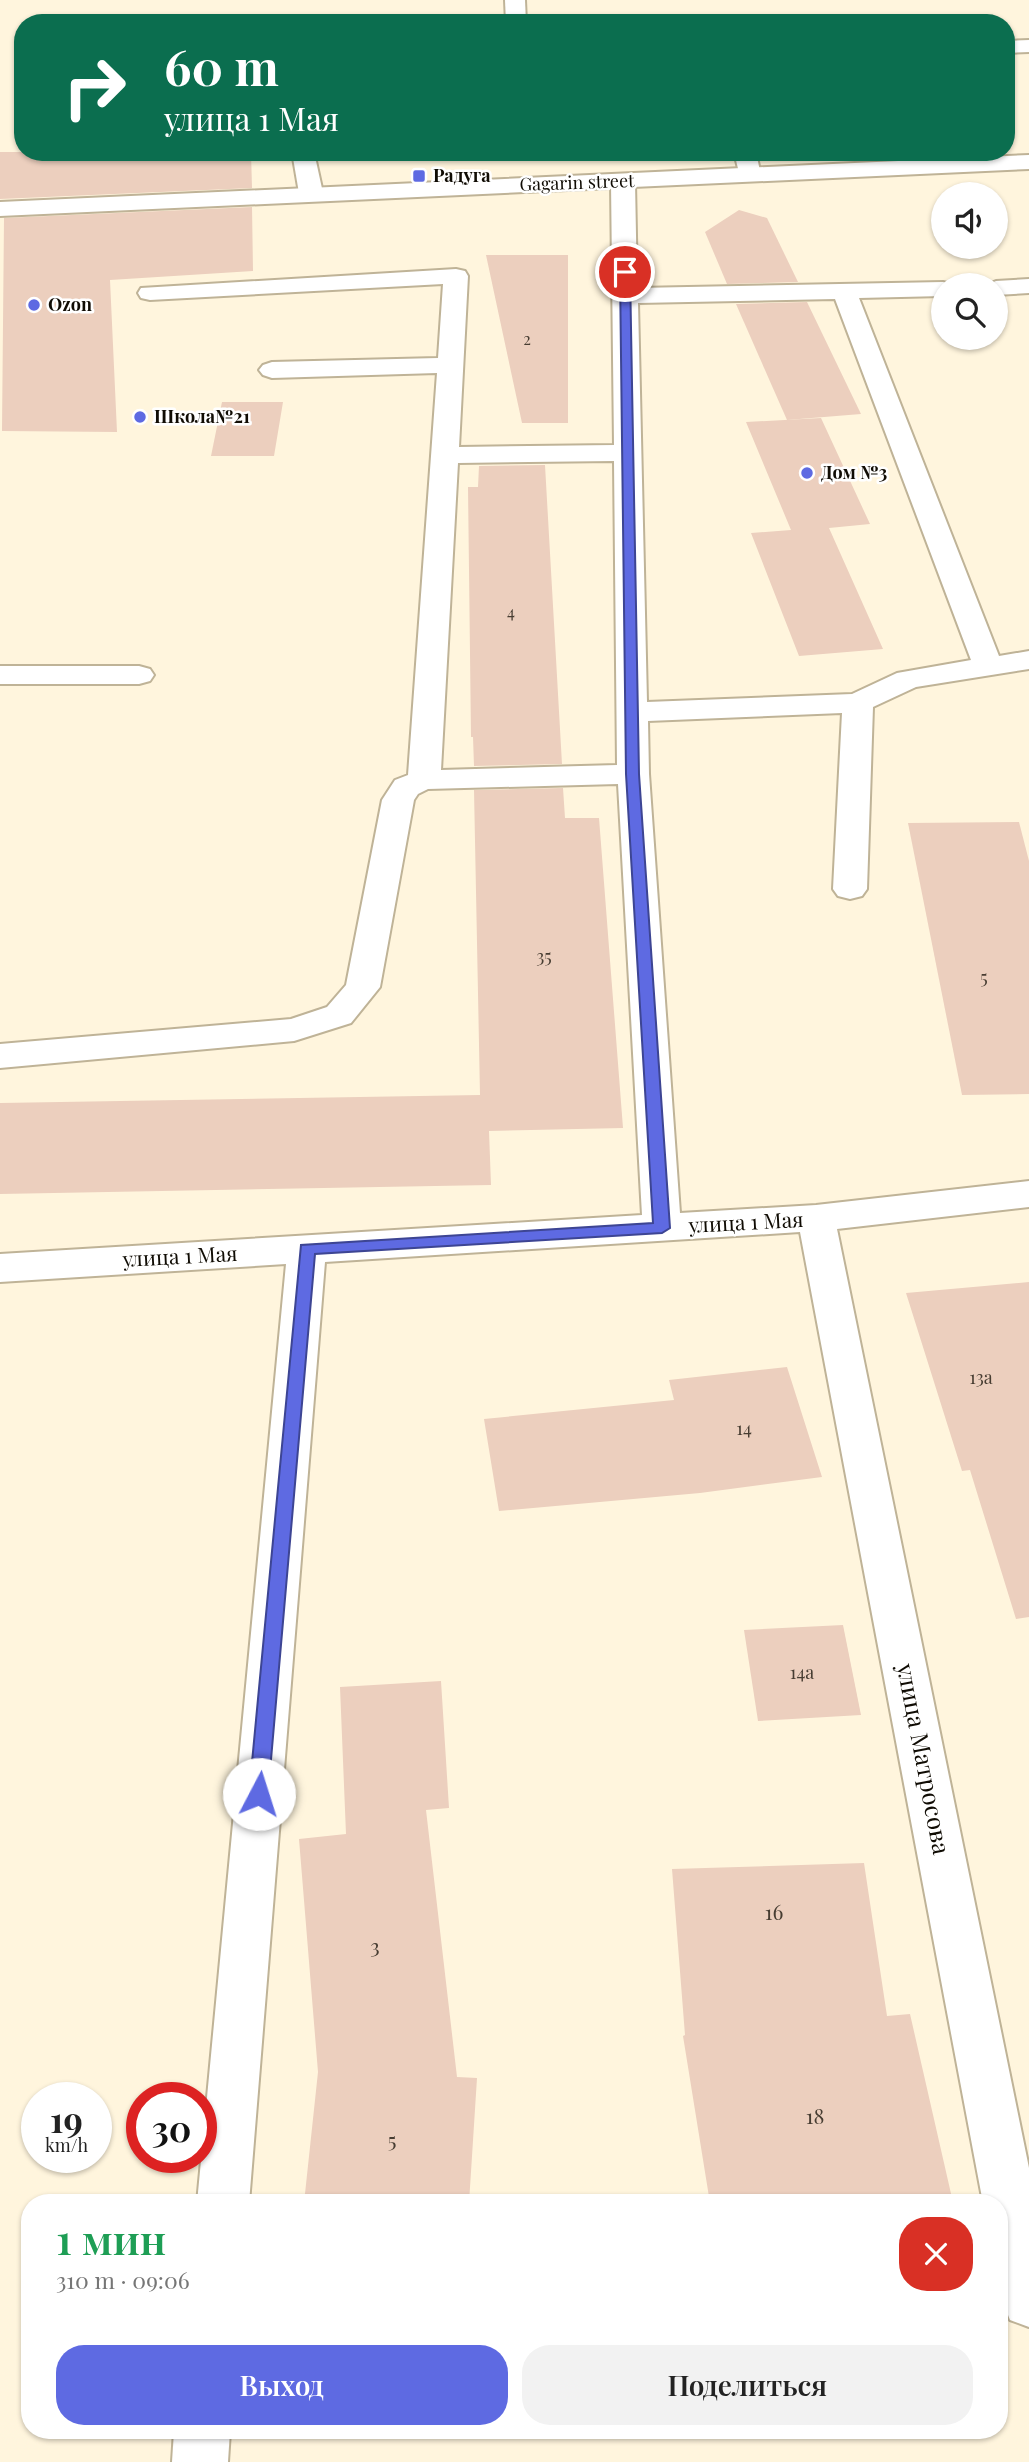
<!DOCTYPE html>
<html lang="ru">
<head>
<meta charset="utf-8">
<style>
	:root { --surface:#fff; --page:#f2f2f2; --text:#222; --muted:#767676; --accent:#5e6ae2 }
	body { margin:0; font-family:"Playfair Display",serif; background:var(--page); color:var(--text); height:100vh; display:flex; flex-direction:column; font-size:26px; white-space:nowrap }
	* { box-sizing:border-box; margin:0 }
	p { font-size:23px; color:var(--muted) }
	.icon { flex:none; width:38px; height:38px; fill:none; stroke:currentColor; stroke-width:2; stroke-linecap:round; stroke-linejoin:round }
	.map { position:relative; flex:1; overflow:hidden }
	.drawer { position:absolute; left:21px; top:2194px; width:987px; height:245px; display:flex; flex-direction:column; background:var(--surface); border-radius:28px; box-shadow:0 2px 5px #0004 }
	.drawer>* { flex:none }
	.hud { position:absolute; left:14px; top:14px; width:1001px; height:147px; border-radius:28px; box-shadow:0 2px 5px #0004; background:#0b6e4f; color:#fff; overflow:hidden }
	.controls { position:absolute; left:931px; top:182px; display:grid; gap:14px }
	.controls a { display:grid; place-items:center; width:77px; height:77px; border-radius:50%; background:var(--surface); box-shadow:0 2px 5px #0004; font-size:35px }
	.speed { position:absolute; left:21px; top:2082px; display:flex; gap:14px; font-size:35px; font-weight:700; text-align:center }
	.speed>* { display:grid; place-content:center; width:91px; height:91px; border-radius:50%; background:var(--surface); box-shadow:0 2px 5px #0004; line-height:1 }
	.speed small { font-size:18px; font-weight:400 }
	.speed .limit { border:10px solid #d22; background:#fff; color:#111 }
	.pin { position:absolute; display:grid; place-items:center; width:60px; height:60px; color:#fff; margin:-30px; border:4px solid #fff; border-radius:50%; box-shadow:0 2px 7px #0007 }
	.me { position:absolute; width:77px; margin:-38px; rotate:5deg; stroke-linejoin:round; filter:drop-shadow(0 0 5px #0008) }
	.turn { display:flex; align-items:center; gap:24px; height:147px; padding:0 35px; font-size:32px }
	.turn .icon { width:91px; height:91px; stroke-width:2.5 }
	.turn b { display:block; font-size:49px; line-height:60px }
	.round { display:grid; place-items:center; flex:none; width:74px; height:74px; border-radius:28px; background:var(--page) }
	.headline { display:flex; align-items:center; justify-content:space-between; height:119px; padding:0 35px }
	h1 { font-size:42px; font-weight:600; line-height:52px; color:#1e9e55 }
	.primary-button { display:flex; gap:14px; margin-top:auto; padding:14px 35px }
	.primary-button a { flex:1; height:80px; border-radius:28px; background:var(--accent); color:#fff; font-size:28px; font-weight:600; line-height:80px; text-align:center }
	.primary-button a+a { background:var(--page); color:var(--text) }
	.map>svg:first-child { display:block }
	.building { fill:#eccfbe }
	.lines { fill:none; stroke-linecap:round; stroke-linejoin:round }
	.minor-casing { stroke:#bfb397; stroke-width:4 }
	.major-casing { stroke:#bfb397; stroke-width:4 }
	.minor { fill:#fff; fill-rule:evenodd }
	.major { fill:#fff; fill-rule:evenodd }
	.route { fill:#5e6ae2; stroke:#3d4593; stroke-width:2 }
	.poi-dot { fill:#5e6ae2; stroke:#fff; stroke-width:2.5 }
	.labels { text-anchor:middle; stroke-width:5; stroke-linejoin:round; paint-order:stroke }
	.far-number-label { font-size:16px; fill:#473d32 }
	.far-poi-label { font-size:18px; font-weight:bold; fill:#100c04; stroke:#fff; text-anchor:start }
	.far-street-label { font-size:18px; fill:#100c04; stroke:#fff }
	.number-label { font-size:18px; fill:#473d32 }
	.street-label { font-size:21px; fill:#100c04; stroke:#fff }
	.near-number-label { font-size:21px; fill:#473d32 }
	.near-street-label { font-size:24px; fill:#100c04; stroke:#fff }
</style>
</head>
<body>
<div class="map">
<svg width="1029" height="2462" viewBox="0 0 1029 2462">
	<rect width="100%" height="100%" fill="#fff5dd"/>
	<g class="building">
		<path d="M0 152H251L252 188 0 199Z"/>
		<path d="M252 207 253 271 110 280 117 432 2 431 4 218Z"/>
		<path d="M739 210 767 218 798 282 727 284 705 232Z"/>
		<path d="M486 255H568V423H522Z"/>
		<path d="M807 302 861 414 787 420 736 304Z"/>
		<path d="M222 402H283L274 456H211Z"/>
		<path d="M821 418 870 524 829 528 883 649 799 656 751 533 791 530 746 422Z"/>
		<path d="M545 465 562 764 474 766 473 737H471L468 487H478L479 466Z"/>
		<path d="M563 788 565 818H599L623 1128 489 1131 491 1185 0 1194V1103L480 1095 474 790Z"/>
		<path d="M1019 822 1029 861V1094L962 1095 908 823Z"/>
		<path d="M1029 1282V1617L1016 1619 970 1470 962 1471 906 1293Z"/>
		<path d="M787 1367 822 1477 700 1493 499 1511 484 1419 674 1400 669 1380Z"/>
		<path d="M843 1625 861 1715 758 1721 744 1630Z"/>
		<path d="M441 1681 449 1808 426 1810 457 2077 477 2078 469 2203H304L318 2072 299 1839 346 1834 340 1687Z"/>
		<path d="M864 1863 887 2016 910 2014 952 2198 900 2203H710L683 2036 685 2035 672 1869Z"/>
	</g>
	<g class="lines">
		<defs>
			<g id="minor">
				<path d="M505 0H525L526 23H506Z"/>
				<path d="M1029 40V52L1006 53V41Z"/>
				<path d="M292 152H314L323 193 319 198H303L299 193Z"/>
				<path d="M734 152H756L761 176 757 181H741Z"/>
				<path d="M623 175 631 177 635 182 637 288 943 282 952 284 943 285V296L859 298 999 656 1029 651V669L916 687 873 707 867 889 862 896 850 899 838 896 833 889 842 713 648 721 649 774 680 1213 816 1205 1029 1181V1207L837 1229 1029 2168V2327L1010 2320C994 2283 999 2243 999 2203H983L800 1232 325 1262 249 2203H197L286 1264 0 1282V1254L642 1215 618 784 428 789 418 794 414 800 380 987 351 1023 294 1041 0 1068V1044L291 1019 327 1007 346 985 382 800 395 780 408 775 437 373 272 378 263 375 259 370 263 365 272 362 438 358 443 284 150 300 141 298 138 293 141 288 456 269 465 271 468 276 459 447 614 445 611 182 615 177ZM835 299 971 660 897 673 852 694 647 702 638 303ZM614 461 617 765 441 770 458 463Z"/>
				<path d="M1029 279V293L996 295V285H986L996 281Z"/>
				<path d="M0 666H139L150 669 154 675 150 681 139 684H0Z"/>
				<path d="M174 2431H230L228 2462H172Z"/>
			</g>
			<path id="major" d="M1029 155V169L0 216V202Z"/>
		</defs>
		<use href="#minor" class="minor-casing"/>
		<use href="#major" class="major-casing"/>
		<use href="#minor" class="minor"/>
		<use href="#major" class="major"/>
	</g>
	<path class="route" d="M625 269 630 272 639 774 670 1228 662 1233 315 1254 268 1794 266 1800 259 1803 252 1800 249 1794 301 1245 653 1223 626 774 620 272Z"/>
	<g class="poi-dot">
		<rect x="412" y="169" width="14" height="14" rx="3.5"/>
		<circle cx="34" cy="305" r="7"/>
		<circle cx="140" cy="417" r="7"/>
		<circle cx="807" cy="473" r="7"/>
	</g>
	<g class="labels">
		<g class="far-number-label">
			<text x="527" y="345">2</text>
			<text x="511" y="618">4</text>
		</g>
		<g class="far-poi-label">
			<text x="433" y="182">Радуга</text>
			<text x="48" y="311">Ozon</text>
			<text x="154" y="423">Школа№21</text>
			<text x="821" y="479">Дом №3</text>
		</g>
		<g class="far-street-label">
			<text transform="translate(577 183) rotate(-2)" y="6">Gagarin street</text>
		</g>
		<g class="number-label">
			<text x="544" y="963">35</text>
			<text x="984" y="984">5</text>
			<text x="981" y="1384">13а</text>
			<text x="744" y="1435">14</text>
			<text x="802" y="1679">14а</text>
		</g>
		<g class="street-label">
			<text transform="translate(746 1223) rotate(-3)" y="7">улица 1 Мая</text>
			<text transform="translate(180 1257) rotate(-3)" y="7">улица 1 Мая</text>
		</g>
		<g class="near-number-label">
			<text x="774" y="1920">16</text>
			<text x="375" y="1954">3</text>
			<text x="815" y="2124">18</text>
			<text x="392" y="2148">5</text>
		</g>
		<g class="near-street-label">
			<text transform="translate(923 1759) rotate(79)" y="8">улица Матросова</text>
		</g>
	</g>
</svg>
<div class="controls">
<a><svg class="icon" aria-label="sound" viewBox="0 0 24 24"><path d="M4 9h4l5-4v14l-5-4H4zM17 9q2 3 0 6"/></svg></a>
<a><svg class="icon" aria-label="search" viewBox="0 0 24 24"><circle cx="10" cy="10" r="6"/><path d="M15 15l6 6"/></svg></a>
</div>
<div class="speed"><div>19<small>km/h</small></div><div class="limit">30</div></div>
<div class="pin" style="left:625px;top:272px;background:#d93025"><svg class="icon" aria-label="arrive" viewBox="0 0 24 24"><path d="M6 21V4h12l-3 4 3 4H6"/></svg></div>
<svg class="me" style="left:259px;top:1794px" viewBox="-20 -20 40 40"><circle r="19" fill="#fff"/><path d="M0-13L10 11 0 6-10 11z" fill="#5e6ae2"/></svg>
<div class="hud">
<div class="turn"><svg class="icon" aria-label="right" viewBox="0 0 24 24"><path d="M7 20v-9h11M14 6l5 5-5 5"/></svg><div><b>60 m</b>улица 1 Мая</div></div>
</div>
<section class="drawer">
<div class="headline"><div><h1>1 мин</h1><p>310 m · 09:06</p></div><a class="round" style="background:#d93025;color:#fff"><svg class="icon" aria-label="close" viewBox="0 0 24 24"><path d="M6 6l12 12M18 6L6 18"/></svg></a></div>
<div class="primary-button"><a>Выход</a><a>Поделиться</a></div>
</section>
</div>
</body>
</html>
